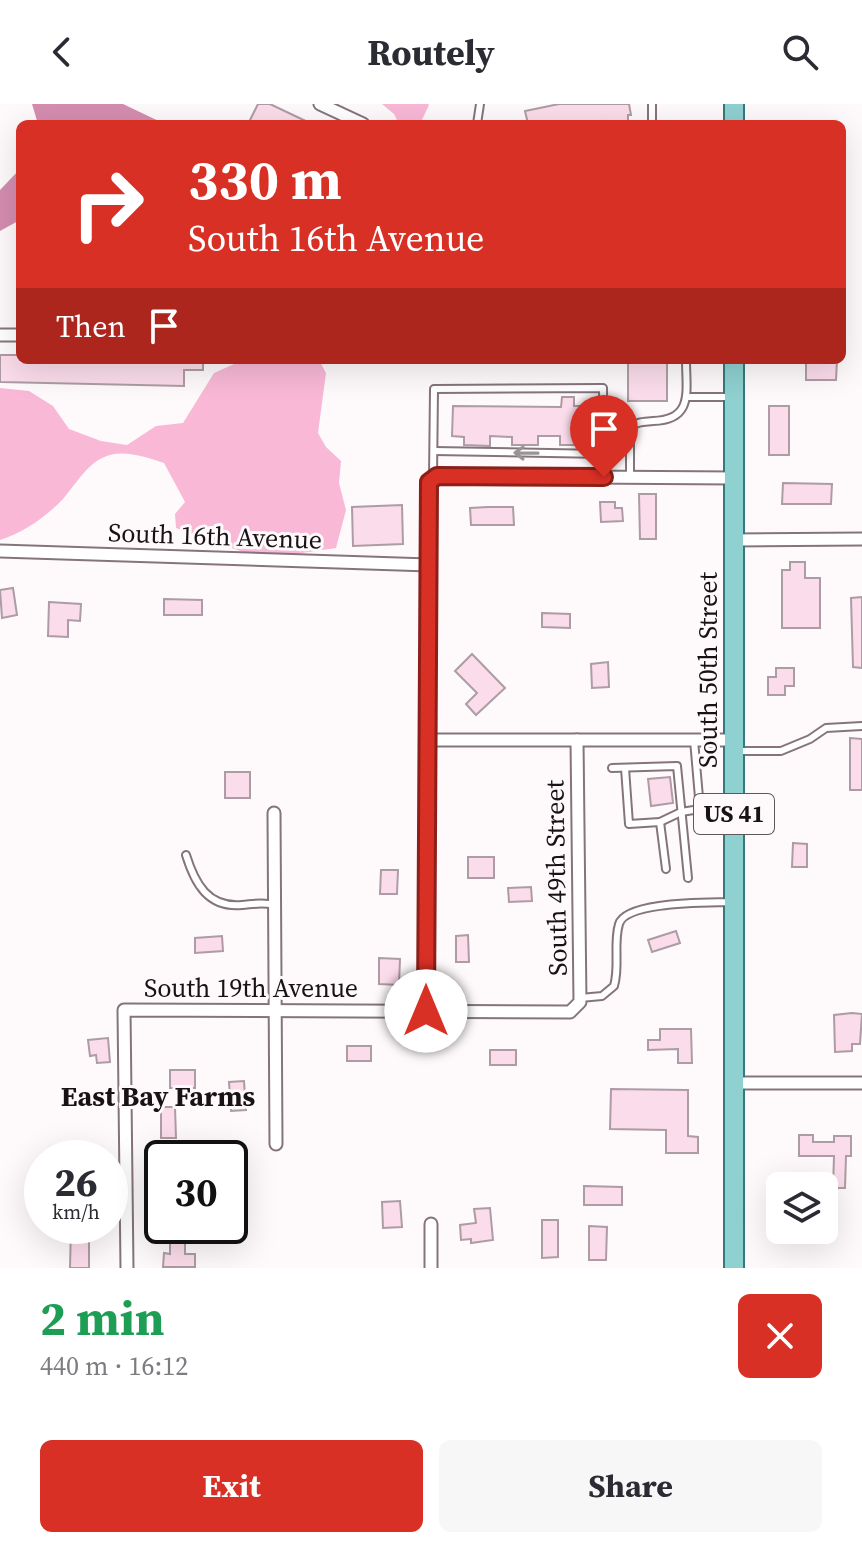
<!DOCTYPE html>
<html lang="en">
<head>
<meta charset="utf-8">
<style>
	:root { --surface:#fff; --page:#f7f7f7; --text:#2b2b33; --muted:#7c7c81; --accent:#d93025 }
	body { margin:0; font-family:"Source Serif 4",serif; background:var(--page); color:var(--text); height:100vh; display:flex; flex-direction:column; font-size:30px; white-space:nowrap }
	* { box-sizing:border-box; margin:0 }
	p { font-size:26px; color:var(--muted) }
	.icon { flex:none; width:44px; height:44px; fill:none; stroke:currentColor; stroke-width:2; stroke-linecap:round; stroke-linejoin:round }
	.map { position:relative; height:1164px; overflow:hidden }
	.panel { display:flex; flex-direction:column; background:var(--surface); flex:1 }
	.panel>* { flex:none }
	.banner { position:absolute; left:16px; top:16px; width:830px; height:244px; border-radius:12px; box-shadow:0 8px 32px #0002; background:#d93025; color:#fff; overflow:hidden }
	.fabs { position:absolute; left:766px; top:1068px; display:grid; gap:16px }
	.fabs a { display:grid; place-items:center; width:72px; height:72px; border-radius:12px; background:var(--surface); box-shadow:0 8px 32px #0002; font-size:40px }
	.speed { position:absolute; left:24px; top:1036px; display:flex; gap:16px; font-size:40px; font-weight:700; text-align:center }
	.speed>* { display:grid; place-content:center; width:104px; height:104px; border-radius:50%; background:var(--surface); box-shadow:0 8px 32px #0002; line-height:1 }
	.speed small { font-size:20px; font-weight:400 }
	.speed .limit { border:4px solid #111; border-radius:12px; background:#fff; color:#111 }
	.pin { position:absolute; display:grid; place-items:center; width:68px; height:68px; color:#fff; margin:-82px -34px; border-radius:50% 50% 50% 0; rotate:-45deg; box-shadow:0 0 8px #0007 }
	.pin .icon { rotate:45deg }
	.me { position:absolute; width:88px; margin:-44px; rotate:0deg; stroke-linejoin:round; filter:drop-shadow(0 0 6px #0008) }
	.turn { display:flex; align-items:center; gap:28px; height:168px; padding:0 40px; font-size:36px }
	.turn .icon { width:104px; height:104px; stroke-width:2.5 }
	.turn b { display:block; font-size:56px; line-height:68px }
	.then { display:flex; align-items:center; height:76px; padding:0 40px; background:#0003; gap:16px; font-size:30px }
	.round { display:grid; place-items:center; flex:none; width:84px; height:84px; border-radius:12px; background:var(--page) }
	.summary { display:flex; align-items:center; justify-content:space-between; height:136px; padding:0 40px }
	h1 { font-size:48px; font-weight:700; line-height:60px; color:#1e9e55 }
	.button { display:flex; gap:16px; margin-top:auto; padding:16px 40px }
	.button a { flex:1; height:92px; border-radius:12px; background:var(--accent); color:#fff; font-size:32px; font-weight:700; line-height:92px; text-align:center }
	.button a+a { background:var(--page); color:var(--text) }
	header { display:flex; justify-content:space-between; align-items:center; height:104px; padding:0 40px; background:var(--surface); font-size:36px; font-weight:700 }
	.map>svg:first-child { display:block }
	.green { fill:#f8b8d6 }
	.water { fill:#d48daf }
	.building { fill:#fbdcea; stroke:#ad9ca3; stroke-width:2 }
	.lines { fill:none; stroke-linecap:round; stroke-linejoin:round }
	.service-casing { stroke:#85747c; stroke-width:10 }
	.minor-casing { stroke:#85747c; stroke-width:15 }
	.primary-casing { stroke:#36797a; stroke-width:22 }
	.service { stroke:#fff; stroke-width:6 }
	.minor { stroke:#fff; stroke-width:11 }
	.primary { stroke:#8fd0d0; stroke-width:18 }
	.oneway { stroke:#989496 }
	.route-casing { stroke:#8d1f18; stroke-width:20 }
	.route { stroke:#d93025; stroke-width:14 }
	.labels { text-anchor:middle; stroke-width:6; stroke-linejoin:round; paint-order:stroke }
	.shield { fill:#fefafc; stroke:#5e585a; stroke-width:2 }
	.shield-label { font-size:24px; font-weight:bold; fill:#191215 }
	.street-label { font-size:26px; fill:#191215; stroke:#fefafc }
	.neighbourhood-label { font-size:28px; font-weight:bold; fill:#191215; stroke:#fefafc }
</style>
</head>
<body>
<header><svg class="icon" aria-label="back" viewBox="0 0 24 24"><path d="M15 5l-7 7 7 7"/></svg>Routely<svg class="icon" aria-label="search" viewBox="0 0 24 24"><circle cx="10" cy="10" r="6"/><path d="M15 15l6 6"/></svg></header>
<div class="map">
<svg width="862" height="1164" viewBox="0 0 862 1164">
	<rect width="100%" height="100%" fill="#fefafc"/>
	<g class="green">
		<path d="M382 0H428L429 1 420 20H399L394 10Z"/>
		<path d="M243 256H319L326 269 318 329 326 343 341 357 339 379 346 406 336 444 295 450 243 448 176 424 175 410 185 398 164 359C146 353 121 344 102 354 87 361 74 382 63 395 47 412 23 429 0 436V284L29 287 53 302 69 325 101 337 127 341 156 322 183 319 214 269Z"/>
	</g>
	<g class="water">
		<path d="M32 0H123L165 20H38Z"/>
		<path d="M20 65V116L0 127V86Z"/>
	</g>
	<g class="building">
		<path d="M258 0H270L312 20H248Z"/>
		<path d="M559 0H629L631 11H628V20H603V17L587 20H528L525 7Z"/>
		<path d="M0 251H20V256H203V266H184V282L0 278Z"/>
		<rect x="628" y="256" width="39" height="41"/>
		<path d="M806 256H837L836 276H806Z"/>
		<path d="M562 293H574V302H597L598 332H587L586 341H560V332H538V341H512V333L490 332V342L464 341V333L452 332 453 302 561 303Z"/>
		<rect x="769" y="302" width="20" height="49"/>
		<path d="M783 379 832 380 831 400H782Z"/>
		<path d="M639 390H656V435H640Z"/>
		<path d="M600 398H615V404H622L623 417 601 418Z"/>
		<path d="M402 401 403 440 353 442 352 403Z"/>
		<path d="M488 403H513L514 421H471L470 404Z"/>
		<path d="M790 458H805V474H820V524H782V466H790Z"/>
		<path d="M13 484 17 511 2 514 0 486Z"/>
		<path d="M862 493V564L853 563 851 494Z"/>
		<path d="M164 495 202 496V511H164Z"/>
		<path d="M49 498 81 500 80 517 68 516V533L48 532Z"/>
		<path d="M542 509 570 510V524L542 523Z"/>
		<path d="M472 550 505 584 476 611 466 600 477 589 455 567Z"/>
		<path d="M608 558 609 583 592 584 591 560Z"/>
		<path d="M776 564H794V582H785V591H768V573H776Z"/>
		<path d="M850 634 862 635V686H850Z"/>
		<rect x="225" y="668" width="25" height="26"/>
		<path d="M670 673 673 699 651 702 648 675Z"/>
		<path d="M793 739 807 740V763H792Z"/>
		<rect x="468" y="753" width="26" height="21"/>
		<path d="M381 766H398L397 790H380Z"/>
		<path d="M531 783 532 797 509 798 508 784Z"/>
		<path d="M676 827 680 839 652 848 648 836Z"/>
		<path d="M468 831 469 858H456V832Z"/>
		<path d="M222 832 223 847 195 849V834Z"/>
		<path d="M379 854 400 855 399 881 379 880Z"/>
		<path d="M852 909 862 910 860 940H852V947L835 948 834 911Z"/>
		<path d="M660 925H691L692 959H678V945L648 946V936H660Z"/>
		<path d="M108 934 110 958 97 959 96 951 90 952 88 936Z"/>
		<rect x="347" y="942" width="24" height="15"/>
		<rect x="490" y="946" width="26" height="15"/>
		<rect x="170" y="966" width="25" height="18"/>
		<path d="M244 977 246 1006 231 1007 229 978Z"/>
		<path d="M611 985 688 986V1032L698 1033V1049H666V1026L610 1025Z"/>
		<path d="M161 1003H175L176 1034H161Z"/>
		<path d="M799 1031H813V1038H834V1032H851V1052H846L845 1084H833L834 1052H799Z"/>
		<path d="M584 1082 622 1083V1101H584Z"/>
		<path d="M400 1097 402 1123 383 1124 382 1098Z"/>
		<path d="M490 1104 493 1136 471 1139V1135L461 1136 460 1121 476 1119 474 1105Z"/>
		<path d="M542 1116H558V1153L542 1154Z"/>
		<path d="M71 1122H89V1164H70Z"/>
		<path d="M170 1122H185V1150H195V1163H163L164 1149 170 1150Z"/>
		<path d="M589 1122 607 1123 606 1156H589Z"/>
	</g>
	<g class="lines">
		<defs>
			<g id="service">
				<path d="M477 20 480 0"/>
				<path d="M652 20V0"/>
				<path d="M686 293H731"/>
				<path d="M434 347 604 350"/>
				<path d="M630 373V324C637 317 644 318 653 317 694 316 686 287 686 256"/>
				<path d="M433 374 434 285 603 284 604 373"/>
				<path d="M694 636 700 705 731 704"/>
				<path d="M738 647H781L810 635 826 624 862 622"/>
				<path d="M612 664 677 662 688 774"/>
				<path d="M625 664 629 720 660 718 681 708 700 705"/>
				<path d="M660 718 666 765"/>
				<path d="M186 751C195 780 208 804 242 801 254 800 263 798 274 801"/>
				<path d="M580 894 602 892 614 882C620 862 613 840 619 820 626 797 708 799 731 798"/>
			</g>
			<g id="minor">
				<path d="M320 0 363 20"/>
				<path d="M0 231H20"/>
				<path d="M734 436 862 435"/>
				<path d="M0 447 429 461"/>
				<path d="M427 636H734"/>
				<path d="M274 709 276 1040"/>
				<path d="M426 907 429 378 437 372 734 374"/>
				<path d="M734 979H862"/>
				<path d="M431 1120V1164"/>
				<path d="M127 1164 124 906 570 908 580 898 577 636"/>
			</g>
			<g id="primary">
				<path d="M734 0V20"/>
				<path d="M734 256V1164"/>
			</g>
		</defs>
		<use href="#service" class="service-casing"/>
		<use href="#minor" class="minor-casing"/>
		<use href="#primary" class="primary-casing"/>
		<use href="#service" class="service"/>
		<use href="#minor" class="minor"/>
		<use href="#primary" class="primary"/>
	</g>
	<defs><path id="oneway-shaft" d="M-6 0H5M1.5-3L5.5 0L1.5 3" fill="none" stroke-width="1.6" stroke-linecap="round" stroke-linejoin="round" transform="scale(2)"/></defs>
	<use class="oneway" href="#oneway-shaft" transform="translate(526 349) rotate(-179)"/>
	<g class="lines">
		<defs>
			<path id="route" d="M426 907 429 378 437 372 604 373"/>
		</defs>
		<use href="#route" class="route-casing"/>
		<use href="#route" class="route"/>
	</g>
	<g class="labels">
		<rect class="shield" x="694" y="690" width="80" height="40" rx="6"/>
		<g class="shield-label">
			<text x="734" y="718">US 41</text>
		</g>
		<g class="street-label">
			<text transform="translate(215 432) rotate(2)" y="9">South 16th Avenue</text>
			<text transform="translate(708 566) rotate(-90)" y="9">South 50th Street</text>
			<text transform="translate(556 774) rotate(-91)" y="9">South 49th Street</text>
			<text x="251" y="893">South 19th Avenue</text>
		</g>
		<g class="neighbourhood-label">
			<text x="158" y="1002">East Bay Farms</text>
		</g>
	</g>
</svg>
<div class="fabs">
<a><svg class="icon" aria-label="layers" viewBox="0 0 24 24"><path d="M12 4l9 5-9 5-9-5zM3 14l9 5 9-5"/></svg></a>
</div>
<div class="speed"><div>26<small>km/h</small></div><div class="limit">30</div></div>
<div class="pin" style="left:604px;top:373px;background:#d93025"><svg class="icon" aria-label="arrive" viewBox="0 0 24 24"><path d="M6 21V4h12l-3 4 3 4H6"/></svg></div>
<svg class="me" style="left:426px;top:907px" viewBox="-20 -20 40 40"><circle r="19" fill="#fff"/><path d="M0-13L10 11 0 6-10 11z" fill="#d93025"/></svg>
<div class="banner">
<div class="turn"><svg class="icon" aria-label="right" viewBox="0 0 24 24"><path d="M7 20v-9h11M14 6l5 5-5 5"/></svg><div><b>330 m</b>South 16th Avenue</div></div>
<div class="then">Then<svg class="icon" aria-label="arrive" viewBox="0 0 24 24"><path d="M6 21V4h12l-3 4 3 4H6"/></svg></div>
</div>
</div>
<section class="panel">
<div class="summary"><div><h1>2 min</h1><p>440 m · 16:12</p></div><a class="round" style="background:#d93025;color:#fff"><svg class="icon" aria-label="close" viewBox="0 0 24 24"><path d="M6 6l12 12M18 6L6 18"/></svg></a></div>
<div class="button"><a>Exit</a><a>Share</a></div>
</section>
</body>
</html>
